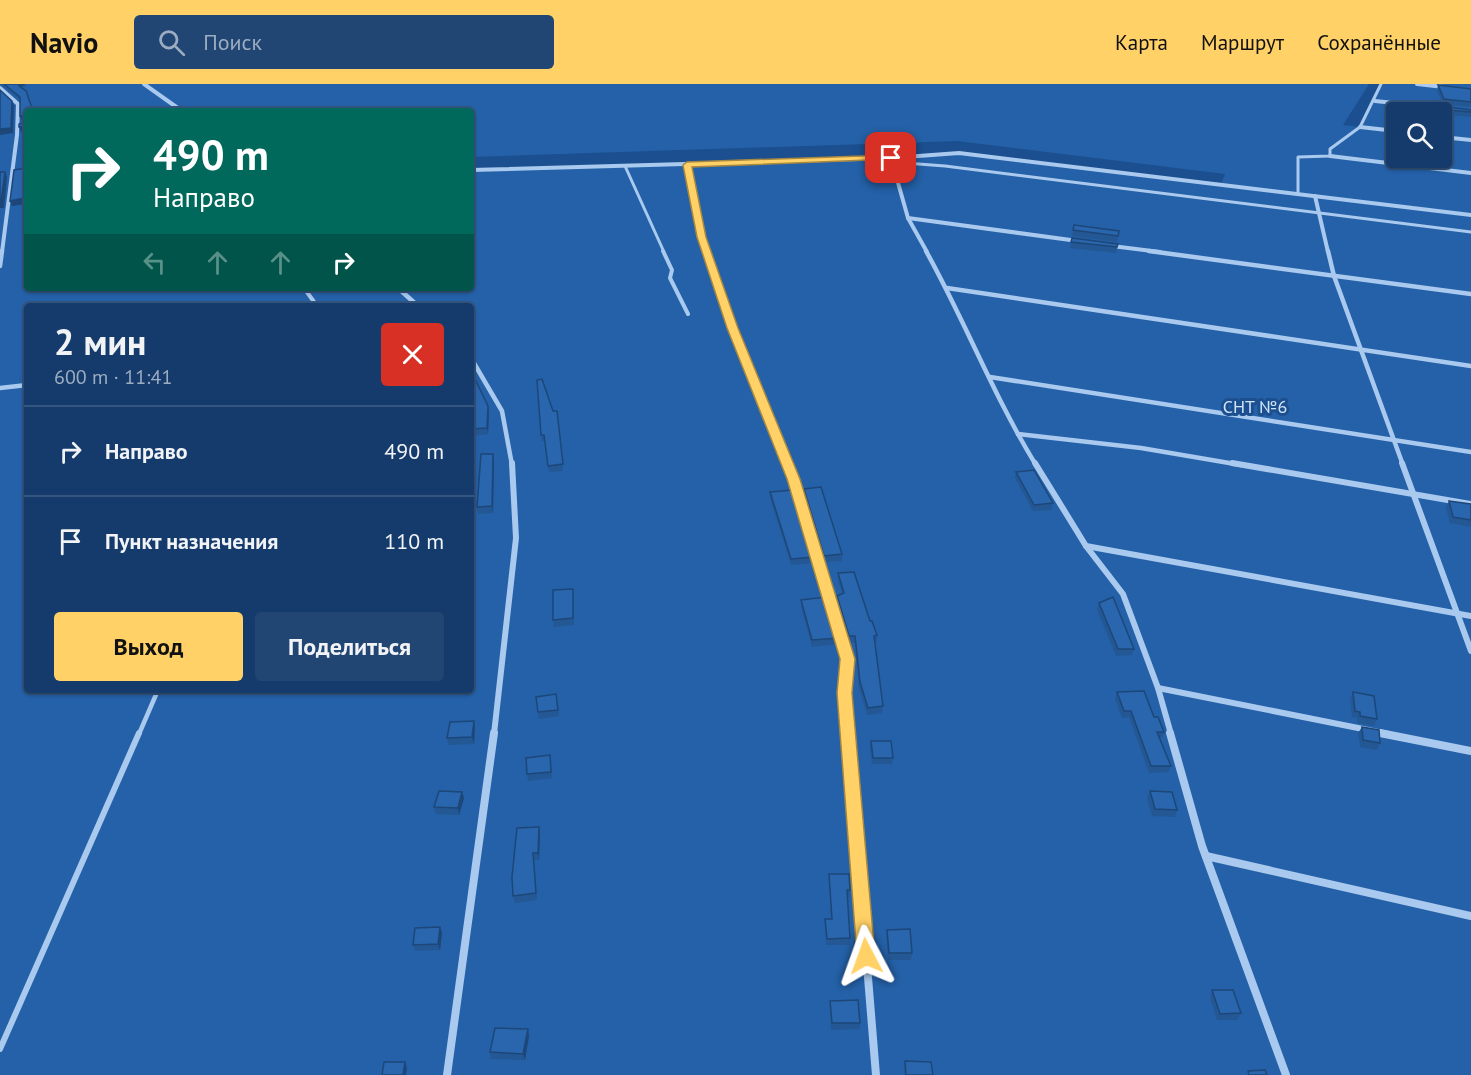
<!DOCTYPE html>
<html lang="ru">
<head>
<meta charset="utf-8">
<style>
	:root { --surface:#143b6b; --page:#214673; --text:#f1f3f6; --muted:#9dadc1; --line:#33557e; --accent:#ffd166 }
	body { margin:0; font-family:"PT Sans",sans-serif; background:var(--page); color:var(--text); height:100vh; display:flex; flex-direction:column; font-size:22px; white-space:nowrap }
	* { box-sizing:border-box; margin:0 }
	p { font-size:20px; color:var(--muted) }
	.icon { flex:none; width:33px; height:33px; fill:none; stroke:currentColor; stroke-width:2; stroke-linecap:round; stroke-linejoin:round }
	.map { position:relative; flex:1; overflow:hidden }
	.drawer { position:absolute; left:24px; top:219px; width:450px; height:390px; display:flex; flex-direction:column; background:var(--surface); border-radius:6px; box-shadow:0 2px 4px #0004,0 0 0 2px var(--line) }
	.drawer>* { flex:none }
	.banner { position:absolute; left:24px; top:24px; width:450px; height:183px; border-radius:6px; box-shadow:0 2px 4px #0004,0 0 0 2px var(--line); background:#00695c; color:#fff; overflow:hidden }
	.controls { position:absolute; left:1386px; top:18px; display:grid; gap:12px }
	.controls a { display:grid; place-items:center; width:66px; height:66px; border-radius:6px; background:var(--surface); box-shadow:0 2px 4px #0004,0 0 0 2px var(--line); font-size:30px }
	.pin { position:absolute; display:grid; place-items:center; width:51px; height:51px; color:#fff; margin:-26px; border-radius:12px; box-shadow:0 3px 9px #0006 }
	.me { position:absolute; width:66px; margin:-33px; rotate:356deg; stroke-linejoin:round; filter:drop-shadow(0 0 4px #0008) }
	.turn { display:flex; align-items:center; gap:21px; height:126px; padding:0 30px; font-size:27px }
	.turn .icon { width:78px; height:78px; stroke-width:2.5 }
	.turn b { display:block; font-size:42px; line-height:51px }
	.lanes { display:flex; align-items:center; height:57px; padding:0 30px; background:#0003; justify-content:center; gap:30px; direction:ltr }
	.lanes .off { opacity:.35 }
	.round { display:grid; place-items:center; flex:none; width:63px; height:63px; border-radius:6px; background:var(--page) }
	.summary { display:flex; align-items:center; justify-content:space-between; height:102px; padding:0 30px }
	h1 { font-size:36px; font-weight:800; line-height:45px }
	.action { display:flex; gap:12px; margin-top:auto; padding:12px 30px }
	.action a { flex:1; height:69px; border-radius:6px; background:var(--accent); color:#111; font-size:24px; font-weight:800; line-height:69px; text-align:center }
	.action a+a { background:var(--page); color:var(--text) }
	ul { padding:0; list-style:none }
	li { display:flex; align-items:center; gap:18px; height:90px; padding:0 30px; border-top:2px solid var(--line) }
	li div { flex:1 }
	li b { display:block; font-size:22px }
	li em { font-style:normal }
	header { display:flex; align-items:center; gap:36px; box-sizing:border-box; height:84px; padding:0 30px; background:var(--accent); color:#111 }
	header strong { font-size:28px }
	nav { display:flex; gap:33px; margin-inline-start:auto; font-size:21px }
	.search { width:420px; height:54px; background:var(--page); display:flex; align-items:center; gap:15px; box-sizing:border-box; padding:0 21px; border-radius:6px; color:var(--muted); font-size:22px }
	.map>svg:first-child { display:block }
	.green { fill:#2461a8; fill-rule:evenodd }
	.lines { fill:none; stroke-linecap:round; stroke-linejoin:round }
	.lane-far3 { stroke:#a9c9ee; stroke-width:3 }
	.lane-far2 { stroke:#a9c9ee; stroke-width:4 }
	.lane-far1 { stroke:#a9c9ee; stroke-width:4.5 }
	.lane { stroke:#a9c9ee; stroke-width:6 }
	.street-far3 { stroke:#a9c9ee; stroke-width:4 }
	.street-far2 { stroke:#a9c9ee; stroke-width:4.5 }
	.street-far1 { stroke:#a9c9ee; stroke-width:6 }
	.street { stroke:#a9c9ee; stroke-width:8 }
	.wall { fill:#245895 }
	.shaded-wall { fill:#1d4779 }
	.building { fill:#2a66ad; stroke:#1d4779; stroke-width:1.5 }
	.route { fill:#ffd166; stroke:#a68842; stroke-width:1.5 }
	.labels { text-anchor:middle; stroke-width:6; stroke-linejoin:round; paint-order:stroke }
	.park-label { font-size:18px; fill:#cfe3fa; stroke:#1b4f8f }
</style>
</head>
<body>
<header>
<strong>Navio</strong>
<div class="search"><svg class="icon" aria-label="search" viewBox="0 0 24 24"><circle cx="10" cy="10" r="6"/><path d="M15 15l6 6"/></svg>Поиск</div>
<nav><a>Карта</a><a>Маршрут</a><a>Сохранённые</a></nav>
</header>
<div class="map">
<svg width="1471" height="991" viewBox="0 0 1471 991">
	<rect width="100%" height="100%" fill="#1b4f8f"/>
	<path class="green" d="M0 0H1369L1343 41 1360 43 1381 0H1471V991H0ZM27 27H471V73L957 57 1225 90 1221 100 959 69 891 74 471 86V204H27ZM1396 28H1442V74H1396ZM27 222H471V606H27Z"/>
	<g class="lines">
		<g class="lane-far3">
			<path d="M101 27H104"/>
			<path d="M892 78 945 82 1471 148"/>
			<path d="M625 82 664 168"/>
			<path d="M1298 110V73L1330 72V65L1360 43 1381 0"/>
		</g>
		<g class="lane-far2">
			<path d="M663 167 672 186 670 194 688 230"/>
			<path d="M304 204 317 222"/>
		</g>
		<path class="lane-far1" d="M139 650 158 606"/>
		<path class="lane" d="M0 965 139 649"/>
		<g class="street-far3">
			<path d="M144 0 182 27"/>
			<path d="M1417 0 1444 3"/>
			<path d="M0 4 18 20 17 51 2 168"/>
			<path d="M1375 17 1453 25"/>
			<path d="M1360 43 1396 47"/>
			<path d="M1442 53 1471 56"/>
			<path d="M1330 72 1471 89"/>
			<path d="M891 74 908 134 927 168"/>
			<path d="M688 81 701 153 706 168"/>
			<path d="M471 86 891 74 959 69 1471 131"/>
			<path d="M1315 112 1328 168"/>
			<path d="M908 134 1078 157"/>
			<path d="M1112 162 1160 168"/>
		</g>
		<g class="street-far2">
			<path d="M706 167 733 244 788 381"/>
			<path d="M926 167C965 237 994 313 1036 381"/>
			<path d="M1149 167 1471 210"/>
			<path d="M1328 167 1334 192 1403 381"/>
			<path d="M0 182 2 167"/>
			<path d="M398 204 418 222"/>
			<path d="M947 204 1471 282"/>
			<path d="M471 274 502 327 512 381"/>
			<path d="M990 293 1471 368"/>
			<path d="M0 304 27 301"/>
			<path d="M1018 350 1141 364 1241 381"/>
		</g>
		<g class="street-far1">
			<path d="M788 379 848 575 845 609 848 650"/>
			<path d="M1035 379 1086 462 1123 510 1158 604 1171 650"/>
			<path d="M1232 379 1471 420"/>
			<path d="M1402 379 1471 567"/>
			<path d="M1086 462 1471 532"/>
			<path d="M1158 604 1388 650"/>
			<path d="M494 650 516 454 512 379"/>
		</g>
		<g class="street">
			<path d="M848 649 876 991"/>
			<path d="M1170 649 1202 762 1286 991"/>
			<path d="M1380 649 1471 667"/>
			<path d="M1206 772 1471 832"/>
			<path d="M447 991 494 649"/>
		</g>
	</g>
	<g class="wall">
		<path d="M0 0H22L25 6 27 36 22 37 20 16Z"/>
		<path d="M1438 1 1471 5V23L1442 20 1437 6Z"/>
		<path d="M1447 23 1471 26V33L1446 31 1445 28Z"/>
		<path d="M1074 141 1119 147 1117 158 1072 152Z"/>
		<path d="M1072 154 1118 160 1116 169 1070 164Z"/>
		<path d="M537 296 553 327H557L563 387 549 388 545 357H542Z"/>
		<path d="M471 307 488 322 489 328 488 350 471 352Z"/>
		<path d="M494 377 493 429 478 430 477 423Z"/>
		<path d="M1016 388 1053 419 1051 426 1033 427 1015 394Z"/>
		<path d="M804 405 842 470V477L824 478 803 411Z"/>
		<path d="M770 408 814 473 813 479 791 481 770 414Z"/>
		<path d="M1449 417 1471 420V443L1450 439 1446 424Z"/>
		<path d="M838 489 870 537 877 551V558H875L883 622 882 629 867 631 859 604 855 559H849L836 519 837 512 842 510 838 496Z"/>
		<path d="M574 512V541L554 543 553 536Z"/>
		<path d="M801 516 838 554V560L812 563 801 523Z"/>
		<path d="M1099 519 1134 565 1132 571 1116 572 1097 526Z"/>
		<path d="M1117 608 1154 633 1164 648 1162 654H1159L1171 682 1168 688 1149 689 1129 633 1122 634 1115 615Z"/>
		<path d="M1353 608 1377 635 1374 642 1357 639V634L1352 633 1350 615Z"/>
		<path d="M556 610 559 632 539 635 536 613Z"/>
		<path d="M474 637 475 644 474 660 449 661 447 654Z"/>
		<path d="M1362 643 1380 659 1377 666 1360 663 1358 649Z"/>
		<path d="M871 657 893 674 892 680H872L870 664Z"/>
		<path d="M551 678 552 694 528 697 527 690Z"/>
		<path d="M1150 707 1177 726 1175 733 1152 732 1147 714Z"/>
		<path d="M462 708 464 714 459 731 436 730 434 723Z"/>
		<path d="M540 749 539 776H534L537 816 515 819 513 812Z"/>
		<path d="M829 790 850 806V813H847L850 854V861H826L825 835H831L829 797Z"/>
		<path d="M440 843 442 849 440 866 415 867 413 861Z"/>
		<path d="M887 846 912 869 911 876H888L886 852Z"/>
		<path d="M1212 906 1241 929 1237 936H1217L1210 913Z"/>
		<path d="M830 917 860 939V945L831 946 830 924Z"/>
		<path d="M529 952 525 976 491 975 490 968Z"/>
		<path d="M905 977 933 991H905L904 984Z"/>
	</g>
	<g class="shaded-wall">
		<path d="M12 17 14 22 13 49 0 51V45Z"/>
		<path d="M26 31 27 36 22 37 20 32Z"/>
		<path d="M27 42V48H21L19 43Z"/>
		<path d="M27 87 26 120 12 122 10 117Z"/>
		<path d="M5 88 7 93 4 124H0V118Z"/>
		<path d="M488 322 489 328 488 350 487 344Z"/>
		<path d="M493 370 494 377 493 429 492 422Z"/>
		<path d="M474 637 475 644 474 660 472 653Z"/>
		<path d="M462 708 464 714 459 731 458 724Z"/>
		<path d="M539 743 540 749 539 776 538 769Z"/>
		<path d="M440 843 442 849 440 866 438 860Z"/>
		<path d="M528 945 529 952 525 976 523 970Z"/>
		<path d="M405 978 407 984 406 991H403Z"/>
	</g>
	<g class="building">
		<path d="M4 0H22L24 1 19 2 26 7 33 27H27V33L26 31 20 32V13Z"/>
		<path d="M1438 1 1471 5V18L1444 15Z"/>
		<path d="M0 6 12 17 11 44 0 45Z"/>
		<path d="M1447 23 1471 26V28L1448 26Z"/>
		<path d="M27 38V42L19 43V40Z"/>
		<path d="M27 84 24 114 10 117 14 86Z"/>
		<path d="M0 88H5L1 118H0Z"/>
		<path d="M1074 141 1119 147 1118 152 1073 146Z"/>
		<path d="M1072 154 1118 160 1117 163 1071 158Z"/>
		<path d="M472 289 488 322 487 344 471 345Z"/>
		<path d="M542 295 553 327H557L563 380 548 382 544 351H541L537 296Z"/>
		<path d="M481 370H493L492 422 477 423Z"/>
		<path d="M1034 386 1053 419 1034 421 1016 388Z"/>
		<path d="M821 403 842 470 824 472 804 405Z"/>
		<path d="M793 406 814 473 791 475 770 408Z"/>
		<path d="M1449 417 1471 420V436L1453 433Z"/>
		<path d="M854 488 870 537H872L877 551 874 552 883 622 868 624 860 598 855 552H849L837 512 844 509 838 489Z"/>
		<path d="M573 505V534L553 536V506Z"/>
		<path d="M826 513 838 554 812 556 801 516Z"/>
		<path d="M1113 513 1134 565H1118L1099 519Z"/>
		<path d="M1144 607 1154 633H1158L1164 648H1157L1171 682H1151L1131 627H1124L1117 608Z"/>
		<path d="M1353 608 1374 612 1377 635 1360 632V628L1355 627Z"/>
		<path d="M556 610 558 626 538 628 536 613Z"/>
		<path d="M474 637 472 653 447 654 450 638Z"/>
		<path d="M1362 643 1379 646 1380 659 1363 656Z"/>
		<path d="M871 657H891L893 674H873Z"/>
		<path d="M550 671 551 688 527 690 526 674Z"/>
		<path d="M439 707 462 708 458 724 434 723Z"/>
		<path d="M1150 707 1172 708 1177 726 1155 725Z"/>
		<path d="M539 743 538 769H533L536 809 513 812 512 793 517 744Z"/>
		<path d="M829 790H849L850 806H847L850 854 827 855 825 835H832Z"/>
		<path d="M440 843 438 860 413 861 415 844Z"/>
		<path d="M910 845 912 869H889L887 846Z"/>
		<path d="M1212 906H1233L1241 929 1220 930Z"/>
		<path d="M858 916 860 939H832L830 917Z"/>
		<path d="M495 944 528 945 523 970 490 968Z"/>
		<path d="M905 977 931 978 933 991H906Z"/>
		<path d="M384 978H405L403 991H382Z"/>
		<path d="M1265 986 1267 991H1249L1248 987Z"/>
	</g>
	<path class="route" d="M891 71 894 72V75L692 83 706 153 738 244 800 395 855 575 852 609 875 872 873 877 866 880 860 877 857 872 837 609 840 575 787 395 727 244 697 153 683 81 687 78Z"/>
	<g class="labels">
		<g class="park-label">
			<text x="1255" y="329">СНТ №6</text>
		</g>
	</g>
</svg>
<div class="controls">
<a><svg class="icon" aria-label="search" viewBox="0 0 24 24"><circle cx="10" cy="10" r="6"/><path d="M15 15l6 6"/></svg></a>
</div>
<div class="pin" style="left:891px;top:74px;background:#d93025"><svg class="icon" aria-label="arrive" viewBox="0 0 24 24"><path d="M6 21V4h12l-3 4 3 4H6"/></svg></div>
<svg class="me" style="left:866px;top:872px" viewBox="-20 -20 40 40"><path d="M0-17L14 15 0 8-14 15z" fill="#ffd166" stroke="#fff" stroke-width="4"/></svg>
<div class="banner">
<div class="turn"><svg class="icon" aria-label="right" viewBox="0 0 24 24"><path d="M7 20v-9h11M14 6l5 5-5 5"/></svg><div><b>490 m</b>Направо</div></div>
<div class="lanes"><svg class="icon off" aria-label="left" viewBox="0 0 24 24"><path d="M17 20v-9H6M10 6l-5 5 5 5"/></svg><svg class="icon off" aria-label="ahead" viewBox="0 0 24 24"><path d="M12 20V5M6 11l6-6 6 6"/></svg><svg class="icon off" aria-label="ahead" viewBox="0 0 24 24"><path d="M12 20V5M6 11l6-6 6 6"/></svg><svg class="icon" aria-label="right" viewBox="0 0 24 24"><path d="M7 20v-9h11M14 6l5 5-5 5"/></svg></div>
</div>
<section class="drawer">
<div class="summary"><div><h1>2 мин</h1><p>600 m · 11:41</p></div><a class="round" style="background:#d93025;color:#fff"><svg class="icon" aria-label="close" viewBox="0 0 24 24"><path d="M6 6l12 12M18 6L6 18"/></svg></a></div>
<ul>
<li><svg class="icon" aria-label="right" viewBox="0 0 24 24"><path d="M7 20v-9h11M14 6l5 5-5 5"/></svg><div><b>Направо</b></div><em>490 m</em></li>
<li><svg class="icon" aria-label="arrive" viewBox="0 0 24 24"><path d="M6 21V4h12l-3 4 3 4H6"/></svg><div><b>Пункт назначения</b></div><em>110 m</em></li>
</ul>
<div class="action"><a>Выход</a><a>Поделиться</a></div>
</section>
</div>
</body>
</html>
